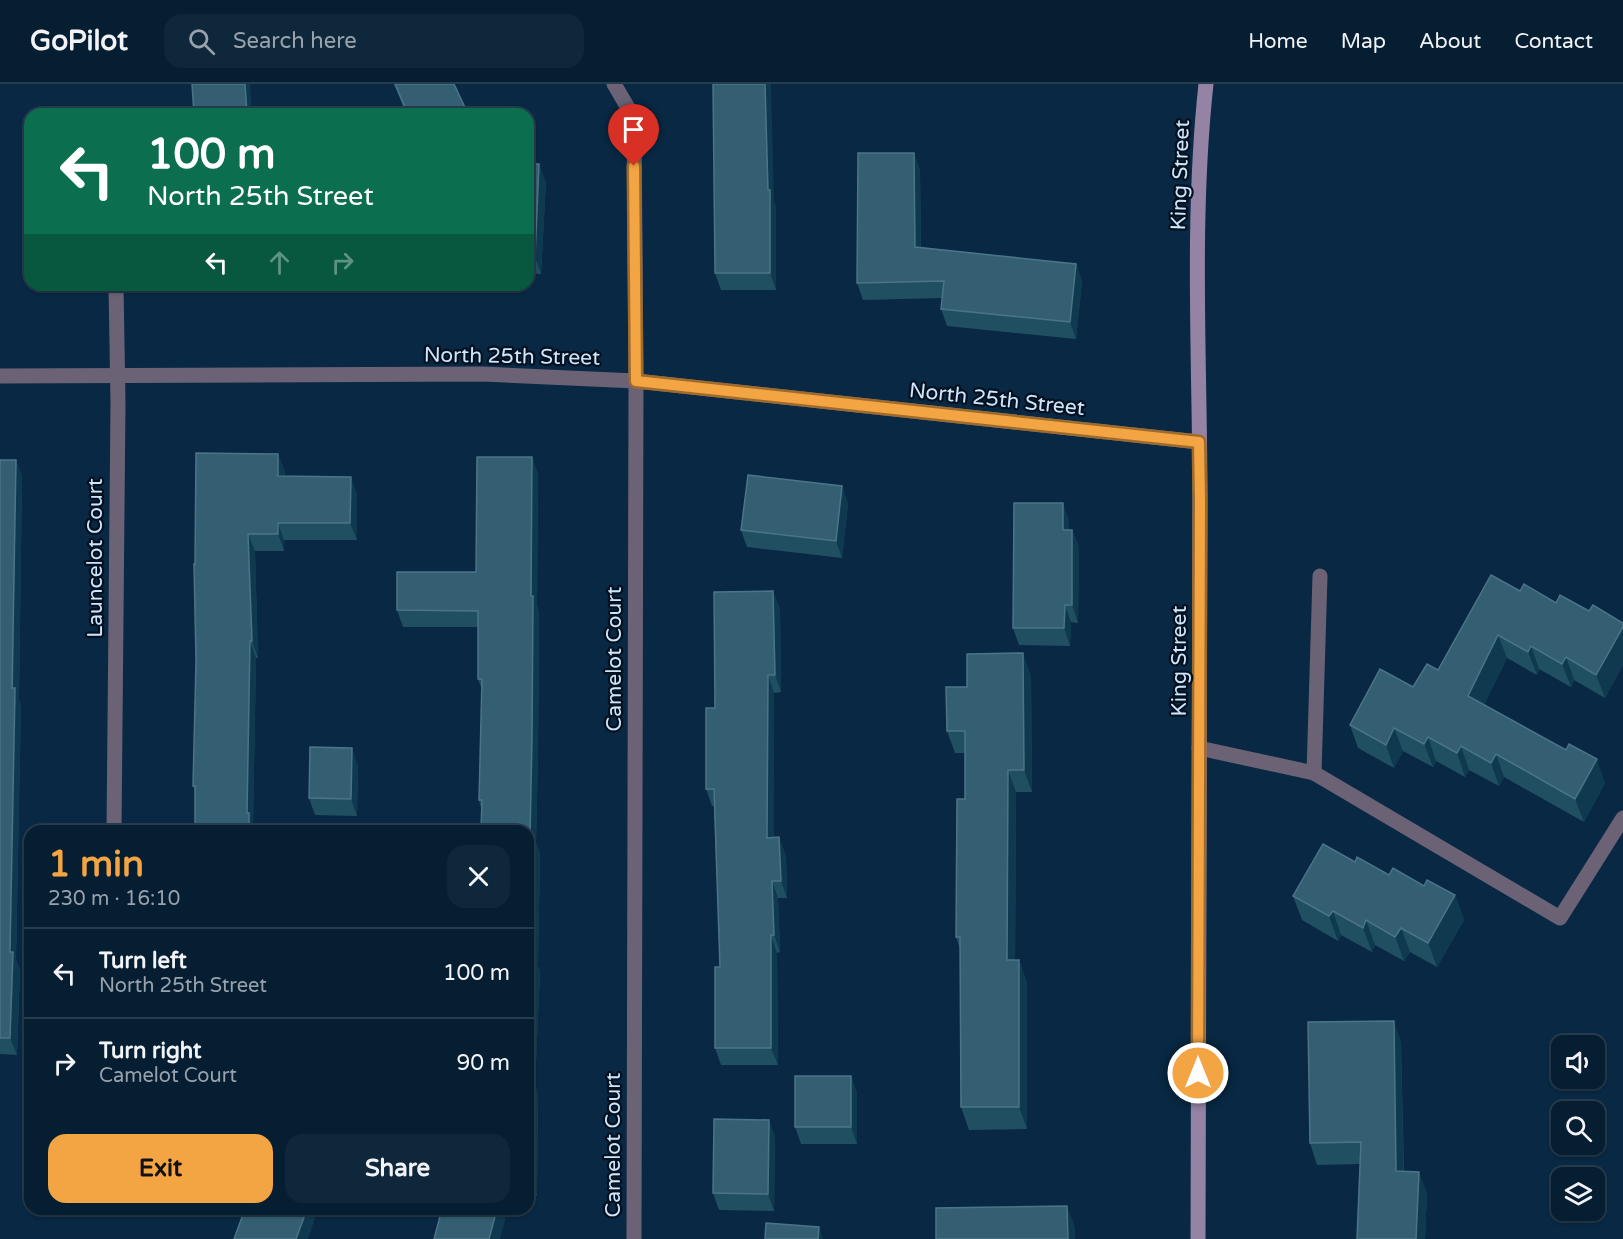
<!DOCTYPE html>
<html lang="en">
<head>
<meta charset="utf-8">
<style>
	:root { --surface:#061e32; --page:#0f273a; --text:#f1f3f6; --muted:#98a2ac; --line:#273c4d; --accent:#f3a443 }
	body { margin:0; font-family:"Varela Round",sans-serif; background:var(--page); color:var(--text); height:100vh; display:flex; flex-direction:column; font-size:22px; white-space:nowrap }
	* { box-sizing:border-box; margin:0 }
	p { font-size:20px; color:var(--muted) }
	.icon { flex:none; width:33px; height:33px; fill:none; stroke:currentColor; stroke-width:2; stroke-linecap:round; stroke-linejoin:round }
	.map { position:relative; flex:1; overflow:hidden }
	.drawer { position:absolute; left:24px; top:741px; width:510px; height:390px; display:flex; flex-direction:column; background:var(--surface); border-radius:18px; box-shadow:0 2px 4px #0004,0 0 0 2px var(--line) }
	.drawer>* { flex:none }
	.hud { position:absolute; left:24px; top:24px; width:510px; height:183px; border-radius:18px; box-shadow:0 2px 4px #0004,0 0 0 2px var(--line); background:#0b6e4f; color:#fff; overflow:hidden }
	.controls { position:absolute; left:1551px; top:951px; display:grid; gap:12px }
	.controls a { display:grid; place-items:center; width:54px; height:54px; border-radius:12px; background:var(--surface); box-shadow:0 2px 4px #0004,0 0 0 2px var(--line); font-size:30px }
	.pin { position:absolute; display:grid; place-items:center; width:51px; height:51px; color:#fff; margin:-62px -26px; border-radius:50% 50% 50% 0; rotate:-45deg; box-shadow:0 0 6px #0007 }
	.pin .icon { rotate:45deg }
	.me { position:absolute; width:66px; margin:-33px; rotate:0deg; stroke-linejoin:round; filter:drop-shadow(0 0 4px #0008) }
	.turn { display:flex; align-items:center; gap:21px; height:126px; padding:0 24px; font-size:27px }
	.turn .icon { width:78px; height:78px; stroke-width:2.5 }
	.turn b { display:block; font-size:42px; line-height:51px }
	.lanes { display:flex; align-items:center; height:57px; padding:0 24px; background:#0003; justify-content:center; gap:30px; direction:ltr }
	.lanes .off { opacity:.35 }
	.round { display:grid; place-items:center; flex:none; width:63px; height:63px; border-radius:18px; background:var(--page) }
	.head { display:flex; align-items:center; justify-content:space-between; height:102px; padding:0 24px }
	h1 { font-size:36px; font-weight:800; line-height:45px; color:var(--accent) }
	.action { display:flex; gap:12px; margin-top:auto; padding:12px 24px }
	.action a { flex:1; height:69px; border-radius:18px; background:var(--accent); color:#111; font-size:24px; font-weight:800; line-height:69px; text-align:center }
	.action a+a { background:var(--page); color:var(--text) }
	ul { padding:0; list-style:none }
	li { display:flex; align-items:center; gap:18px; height:90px; padding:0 24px; border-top:2px solid var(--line) }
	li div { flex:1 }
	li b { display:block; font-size:22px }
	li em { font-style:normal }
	header { display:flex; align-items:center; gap:36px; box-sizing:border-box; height:84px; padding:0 30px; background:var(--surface); border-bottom:2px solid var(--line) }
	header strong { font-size:28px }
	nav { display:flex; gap:33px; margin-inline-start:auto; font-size:21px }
	.search { width:420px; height:54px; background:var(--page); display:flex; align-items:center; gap:15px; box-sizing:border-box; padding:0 21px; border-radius:18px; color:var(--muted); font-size:22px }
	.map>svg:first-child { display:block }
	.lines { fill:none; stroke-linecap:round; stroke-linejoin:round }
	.street { stroke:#6c6276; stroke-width:15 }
	.secondary { stroke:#9483a4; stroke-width:15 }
	.wall { fill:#214f62 }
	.shaded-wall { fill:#0f394f }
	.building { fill:#345f73; stroke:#4c7488; stroke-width:1.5 }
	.route-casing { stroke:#9e6b2c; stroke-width:15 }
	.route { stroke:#f3a443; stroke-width:10 }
	.labels { text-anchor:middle; stroke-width:4.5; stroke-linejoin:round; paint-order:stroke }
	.street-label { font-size:21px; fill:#cfe5fb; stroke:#02101f }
</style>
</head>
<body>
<header>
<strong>GoPilot</strong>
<div class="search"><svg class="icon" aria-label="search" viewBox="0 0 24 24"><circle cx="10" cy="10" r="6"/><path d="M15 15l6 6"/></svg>Search here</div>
<nav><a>Home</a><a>Map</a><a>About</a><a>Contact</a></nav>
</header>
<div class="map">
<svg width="1623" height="1155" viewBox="0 0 1623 1155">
	<rect width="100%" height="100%" fill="#082843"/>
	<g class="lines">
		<g class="street">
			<path d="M614 0 634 34 636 297 634 1155"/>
			<path d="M0 292 483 290 636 297 1199 358"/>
			<path d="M1199 664 1314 689 1560 834 1623 734"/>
			<path d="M1314 689 1320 492"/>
			<path d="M114 747 118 319 116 201"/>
		</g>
		<path class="secondary" d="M1198 1155C1199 909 1201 663 1200 418 1200 279 1191 138 1206 0"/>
	</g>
	<g class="wall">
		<path d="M394 0H454L468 30H406Z"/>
		<path d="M914 69 920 86 921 163 1076 180 1082 197 1076 255 947 242 941 225 942 214 863 216 857 199Z"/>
		<path d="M528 80 546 98 541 190 528 189Z"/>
		<path d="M774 118 776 123V206H721L715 189Z"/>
		<path d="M532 373 538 390 537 521 539 529 538 670 536 759 540 769 538 882 540 887 535 1001 538 1010 537 1112 528 1111V747L481 724 479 716 482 606 478 595V543H403L397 526 476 488Z"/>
		<path d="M0 376H16L22 393 19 616 21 621 16 876 20 885 17 971 0 970Z"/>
		<path d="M285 387V392L357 410V456H284V467H255L258 574H256L253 741 195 707 193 702 196 577 195 480Z"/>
		<path d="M842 402 848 420 842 474 747 463 741 446Z"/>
		<path d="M1069 436V446H1072L1079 463 1078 539 1071 538 1070 562 1019 561 1013 544Z"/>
		<path d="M1520 507 1556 519 1589 527 1623 539V581L1605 614 1574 596 1571 603 1539 585 1537 591 1507 574 1484 621 1605 699 1584 738 1504 693 1499 702 1469 686 1465 693 1436 677 1433 683 1403 667 1394 684 1358 664 1350 641 1413 603 1438 586Z"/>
		<path d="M780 524 781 608 774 609V754L786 771 787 814H778L780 868 777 869 778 981H721L715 964 720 883 714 722H712L706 705 715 624Z"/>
		<path d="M1031 591 1032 708H1016L1015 876H1019L1027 899V1045L969 1046 961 1023 960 865 956 853 965 715V669H955L947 647 967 603Z"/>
		<path d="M358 681 357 732 315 731 309 714Z"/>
		<path d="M1355 778 1389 791 1455 811 1464 836 1437 883 1410 868 1404 877 1375 861 1372 868 1341 851 1338 857 1302 836 1293 812Z"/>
		<path d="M1401 958 1404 1087 1427 1109 1425 1155H1357L1360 1080 1317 1081 1310 1059Z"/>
		<path d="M851 992 857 1009V1060H801L795 1043Z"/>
		<path d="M769 1036 775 1053 774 1127 719 1126 713 1109Z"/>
	</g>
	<g class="shaded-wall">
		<path d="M245 0H250L252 30H247Z"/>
		<path d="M765 0H771L774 118 776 123V206L770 189Z"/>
		<path d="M914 69 920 86 921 180 915 163Z"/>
		<path d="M539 80 546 98 541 190 535 173Z"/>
		<path d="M1076 180 1082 197 1076 255 1070 238Z"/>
		<path d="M278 370 285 387 284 410 278 392Z"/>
		<path d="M532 373 538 390 537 521 539 529 538 670 536 759 540 769 538 882 540 887 535 1001 538 1010 537 1112 531 1095 529 993 531 870 530 752Z"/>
		<path d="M16 376 22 393 19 616 21 621 16 876 20 885 17 971 10 954V868Z"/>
		<path d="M351 393 357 410V456L350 439Z"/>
		<path d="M842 402 848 420 842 474 836 457Z"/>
		<path d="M1063 419 1069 436V463L1063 446Z"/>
		<path d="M278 439 284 456V467L278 450Z"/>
		<path d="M1072 446 1079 463 1078 539 1072 521Z"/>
		<path d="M248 450 255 467 258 574 252 557Z"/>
		<path d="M773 507 780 524 781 608 775 591Z"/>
		<path d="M1065 521 1071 538 1070 562 1064 544Z"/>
		<path d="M1623 543V581L1605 614 1596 591Z"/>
		<path d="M1498 551 1507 574 1477 636 1468 612Z"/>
		<path d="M250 557 256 574 253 741 255 747H249L247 729Z"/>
		<path d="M1531 562 1539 585 1537 591 1528 568Z"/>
		<path d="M1023 569 1031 591 1032 708 1024 686Z"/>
		<path d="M1566 573 1574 596 1571 603 1562 580Z"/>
		<path d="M768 591 774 609V771L767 754Z"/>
		<path d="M1394 644 1403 667 1394 684 1386 661Z"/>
		<path d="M1428 653 1436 677 1433 683 1424 660Z"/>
		<path d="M1461 662 1469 686 1465 693 1457 669Z"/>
		<path d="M352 664 358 681 357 732 351 715Z"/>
		<path d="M1496 670 1504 693 1499 702 1491 679Z"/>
		<path d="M1597 675 1605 699 1584 738 1575 715Z"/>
		<path d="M1008 686 1016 708 1015 899 1007 876Z"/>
		<path d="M779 753 786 771 787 814 781 797Z"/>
		<path d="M772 797 778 814 780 868 774 851Z"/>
		<path d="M1455 811 1464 836 1437 883 1428 859Z"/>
		<path d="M1333 827 1341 851 1338 857 1329 832Z"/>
		<path d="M1366 836 1375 861 1372 868 1363 844Z"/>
		<path d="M1401 844 1410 868 1404 877 1395 853Z"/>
		<path d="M771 851 777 869 778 981 771 964Z"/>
		<path d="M1019 876 1027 899V1045L1019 1023Z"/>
		<path d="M1394 937 1401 958 1404 1108 1396 1087Z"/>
		<path d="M851 992 857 1009V1060L851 1043Z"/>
		<path d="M769 1036 775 1053 774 1127 768 1110Z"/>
		<path d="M1419 1088 1427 1109 1425 1155H1416Z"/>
		<path d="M1067 1122 1075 1143V1155H1068Z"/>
		<path d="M307 1125H313L315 1135 308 1155H296Z"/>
		<path d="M497 1125H508L500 1155H489Z"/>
		<path d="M819 1143 823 1155H818Z"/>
	</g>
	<g class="building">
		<path d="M192 0H245L247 30H194Z"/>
		<path d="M395 0H454L468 30H408Z"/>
		<path d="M713 0H765L768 106H770V189H715Z"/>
		<path d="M858 69H914L915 163 1076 180 1070 238 941 225 944 197 857 199Z"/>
		<path d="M528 80H539L535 173 528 172Z"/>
		<path d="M196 369 278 370V392L351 393 350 439H278V450H248L252 557H250L247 729H249V747H195V702H193L196 577 194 480H195Z"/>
		<path d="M477 373H532L531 512H533L532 654 530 752H534L531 870H533L529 993H532L531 1095H528V747H481L482 716H479L482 595H478V527L397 526V488H476Z"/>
		<path d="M0 376H16L12 604H15L10 868H13L10 954H0Z"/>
		<path d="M748 391 842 402 836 457 741 446Z"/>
		<path d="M1014 419H1063V446H1072V521H1065L1064 544H1013Z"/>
		<path d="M1491 491 1520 507 1524 500 1556 519 1560 511 1589 527 1593 521 1623 539V543L1596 591 1566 573 1562 580 1531 562 1528 568 1498 551 1468 612 1566 666 1569 660 1597 675 1575 715 1496 670 1491 679 1461 662 1457 669 1428 653 1424 660 1394 644 1386 661 1350 641 1380 585 1413 603 1427 580 1438 586Z"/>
		<path d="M773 507 775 591H768L767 754 779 753 781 797H772L774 851H771V964H715V883H720L714 705H706V624H715L714 508Z"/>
		<path d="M1023 569 1024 686H1008L1007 876H1019V1023H961L960 853H956L957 715H965V647H947L946 603H967V570Z"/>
		<path d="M310 663 352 664 351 715 309 714Z"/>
		<path d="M1323 760 1355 778 1357 773 1389 791 1393 784 1424 802 1427 796 1455 811 1428 859 1401 844 1395 853 1366 836 1363 844 1333 827 1329 832 1293 812Z"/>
		<path d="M1394 937 1396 1087 1419 1088 1416 1155H1357L1361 1058 1310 1059 1308 938Z"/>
		<rect x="795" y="992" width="56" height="51"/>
		<path d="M714 1035 769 1036 768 1110 713 1109Z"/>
		<path d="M1067 1122 1068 1155H936V1124Z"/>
		<path d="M245 1125H307L296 1155H234Z"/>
		<path d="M442 1125H497L489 1155H434Z"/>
		<path d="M766 1139 819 1143 818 1155H765Z"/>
	</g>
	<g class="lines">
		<defs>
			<path id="route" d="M634 82 636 297 1199 358 1200 417 1198 989"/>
		</defs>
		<use href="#route" class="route-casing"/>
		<use href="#route" class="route"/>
	</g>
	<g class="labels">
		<g class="street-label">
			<text transform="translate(1180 91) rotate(-88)" y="7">King Street</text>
			<text transform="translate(512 272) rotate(1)" y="7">North 25th Street</text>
			<text transform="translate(997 315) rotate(6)" y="7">North 25th Street</text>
			<text transform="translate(95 474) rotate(-90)" y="7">Launcelot Court</text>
			<text transform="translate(614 575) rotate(-90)" y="7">Camelot Court</text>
			<text transform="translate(1179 577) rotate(-90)" y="7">King Street</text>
			<text transform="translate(613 1061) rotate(-90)" y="7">Camelot Court</text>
		</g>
	</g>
</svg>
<div class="controls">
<a><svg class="icon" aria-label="sound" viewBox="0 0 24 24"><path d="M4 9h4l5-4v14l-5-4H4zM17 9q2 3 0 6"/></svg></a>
<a><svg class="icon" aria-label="search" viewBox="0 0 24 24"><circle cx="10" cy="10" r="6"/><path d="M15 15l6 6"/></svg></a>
<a><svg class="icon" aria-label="layers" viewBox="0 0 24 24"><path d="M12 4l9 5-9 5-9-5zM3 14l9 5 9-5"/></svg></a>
</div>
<div class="pin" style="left:634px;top:82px;background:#d93025"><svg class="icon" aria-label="arrive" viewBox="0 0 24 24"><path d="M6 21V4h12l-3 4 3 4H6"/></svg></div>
<svg class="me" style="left:1198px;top:989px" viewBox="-20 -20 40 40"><circle r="17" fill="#f3a443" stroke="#fff" stroke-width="3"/><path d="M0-11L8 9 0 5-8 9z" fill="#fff"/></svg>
<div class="hud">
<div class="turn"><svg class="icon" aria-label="left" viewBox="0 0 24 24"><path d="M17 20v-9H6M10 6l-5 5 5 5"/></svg><div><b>100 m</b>North 25th Street</div></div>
<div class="lanes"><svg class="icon" aria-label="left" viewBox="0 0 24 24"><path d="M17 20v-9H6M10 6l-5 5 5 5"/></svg><svg class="icon off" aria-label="ahead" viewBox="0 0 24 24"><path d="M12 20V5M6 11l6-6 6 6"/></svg><svg class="icon off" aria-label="right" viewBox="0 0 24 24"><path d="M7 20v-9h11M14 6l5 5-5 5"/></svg></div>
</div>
<section class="drawer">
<div class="head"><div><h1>1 min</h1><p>230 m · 16:10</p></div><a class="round"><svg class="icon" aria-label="close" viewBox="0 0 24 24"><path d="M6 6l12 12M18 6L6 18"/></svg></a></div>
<ul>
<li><svg class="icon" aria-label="left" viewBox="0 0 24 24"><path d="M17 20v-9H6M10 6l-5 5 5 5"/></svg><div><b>Turn left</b><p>North 25th Street</p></div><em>100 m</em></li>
<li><svg class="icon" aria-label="right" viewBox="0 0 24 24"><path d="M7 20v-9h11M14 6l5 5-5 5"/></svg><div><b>Turn right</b><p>Camelot Court</p></div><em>90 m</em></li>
</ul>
<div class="action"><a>Exit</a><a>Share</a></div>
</section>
</div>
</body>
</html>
